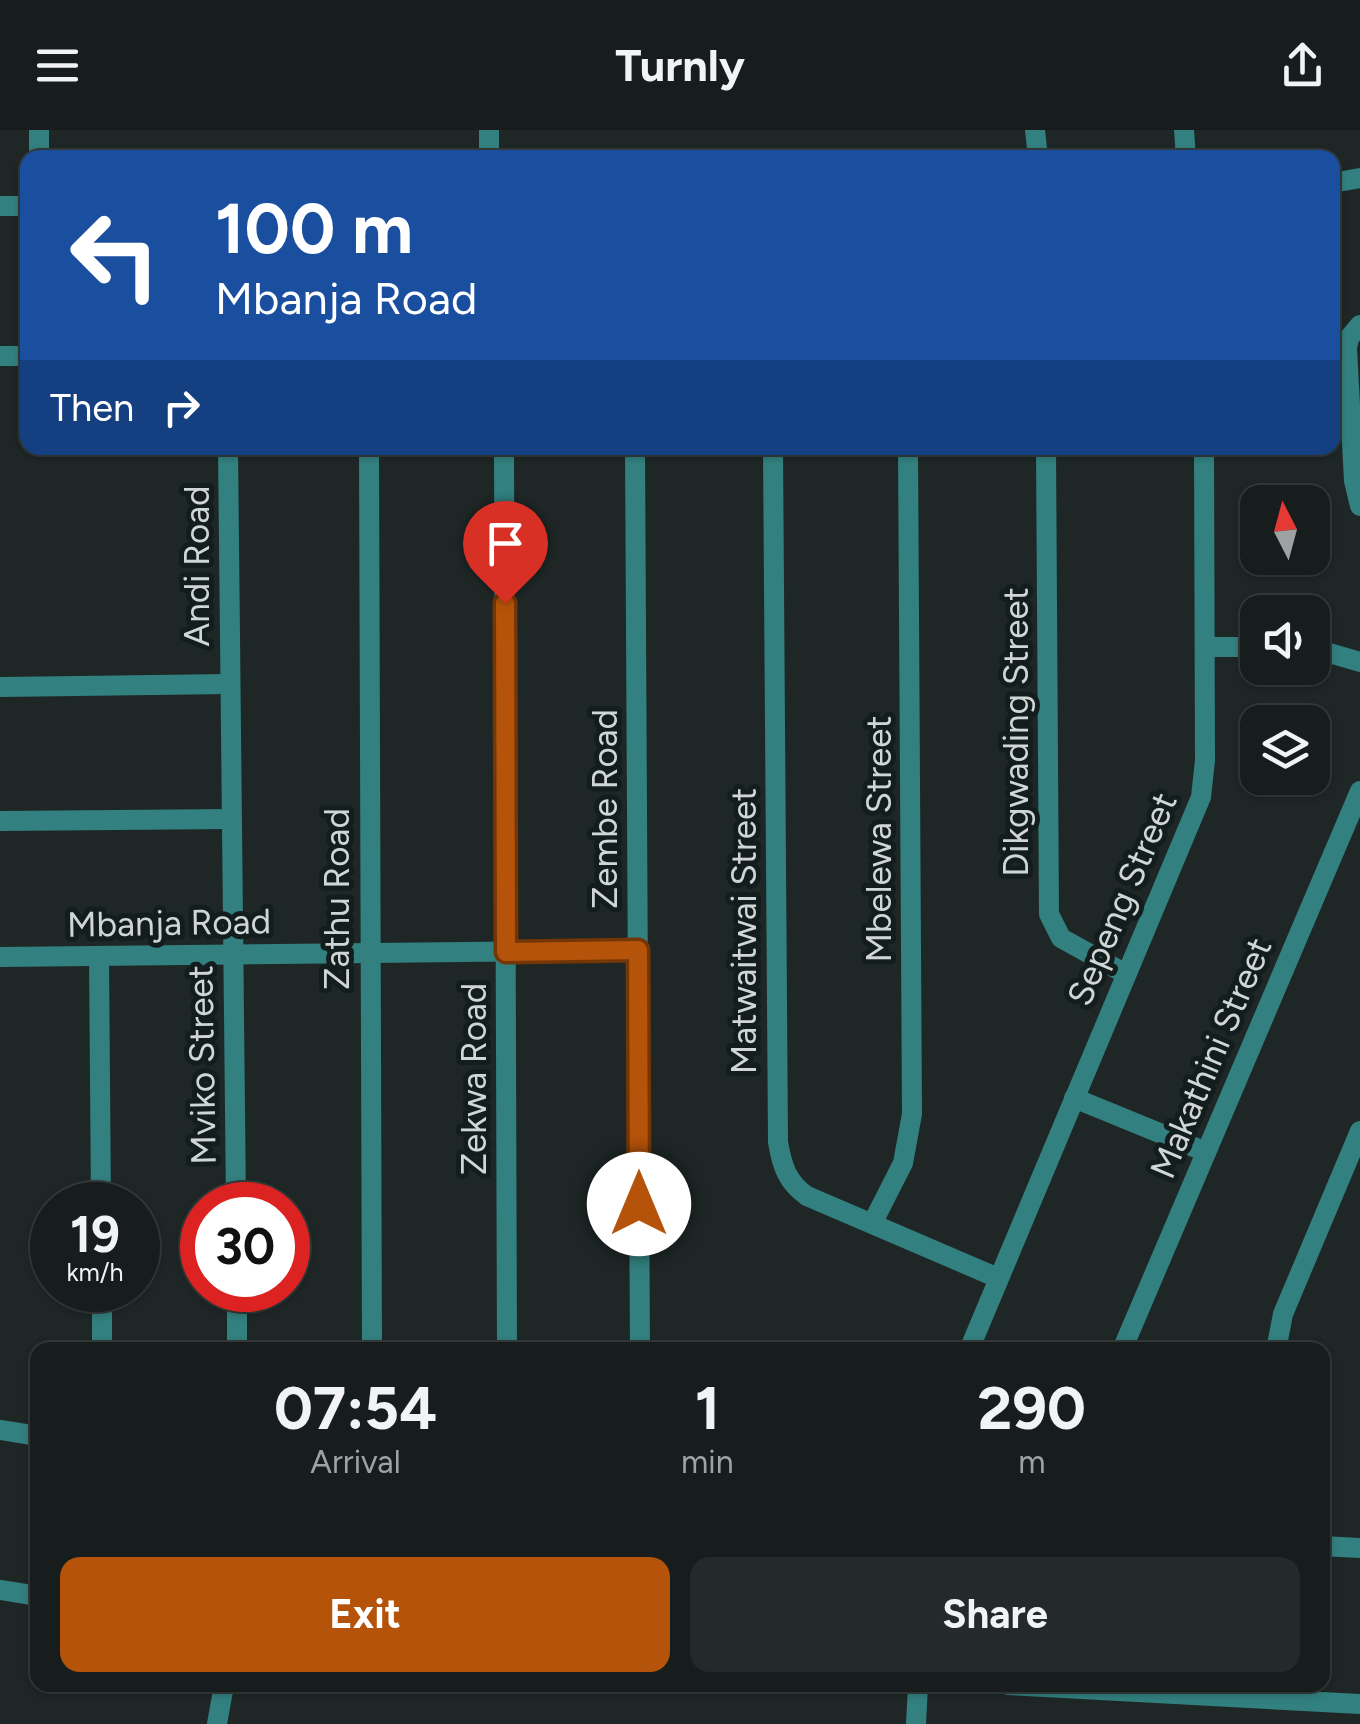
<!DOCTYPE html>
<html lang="en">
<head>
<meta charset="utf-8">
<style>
	:root { --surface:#161d1c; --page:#232a29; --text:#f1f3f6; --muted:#9ea2a3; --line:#353b3b; --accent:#b45309 }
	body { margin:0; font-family:Figtree,sans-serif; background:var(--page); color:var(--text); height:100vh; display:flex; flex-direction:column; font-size:38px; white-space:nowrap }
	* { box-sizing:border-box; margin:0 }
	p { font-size:32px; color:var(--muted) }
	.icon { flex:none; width:55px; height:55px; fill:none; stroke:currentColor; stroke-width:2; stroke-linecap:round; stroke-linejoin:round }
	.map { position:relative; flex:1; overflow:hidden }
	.drawer { position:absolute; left:30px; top:1212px; width:1300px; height:350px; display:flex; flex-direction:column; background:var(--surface); border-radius:20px; box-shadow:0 2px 8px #0004,0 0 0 2px var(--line) }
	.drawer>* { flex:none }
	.hud { position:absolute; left:20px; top:20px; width:1320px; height:305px; border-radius:20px; box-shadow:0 2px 8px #0004,0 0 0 2px var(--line); background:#1a4fa0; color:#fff; overflow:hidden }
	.needle { width:65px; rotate:354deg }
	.fabs { position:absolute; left:1240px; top:355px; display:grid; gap:20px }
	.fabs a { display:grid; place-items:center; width:90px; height:90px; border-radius:20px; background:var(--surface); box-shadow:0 2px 8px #0004,0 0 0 2px var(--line); font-size:50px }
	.speed { position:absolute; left:30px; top:1052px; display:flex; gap:20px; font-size:50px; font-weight:700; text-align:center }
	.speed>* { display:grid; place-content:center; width:130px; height:130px; border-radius:50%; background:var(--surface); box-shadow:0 2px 8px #0004,0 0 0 2px var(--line); line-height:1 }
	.speed small { font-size:25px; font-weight:400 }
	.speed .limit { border:15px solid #d22; background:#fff; color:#111 }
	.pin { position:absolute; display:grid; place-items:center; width:85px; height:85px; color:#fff; margin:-102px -42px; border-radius:50% 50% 50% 0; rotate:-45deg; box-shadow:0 0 10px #0007 }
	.pin .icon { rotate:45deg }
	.me { position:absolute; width:110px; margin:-55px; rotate:0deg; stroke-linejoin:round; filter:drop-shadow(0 0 8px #0008) }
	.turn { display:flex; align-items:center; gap:35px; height:210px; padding:0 30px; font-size:45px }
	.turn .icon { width:130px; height:130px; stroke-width:2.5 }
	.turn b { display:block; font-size:70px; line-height:85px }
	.then { display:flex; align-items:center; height:95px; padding:0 30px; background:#0003; gap:20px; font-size:38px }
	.eta { display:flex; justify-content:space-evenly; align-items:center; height:170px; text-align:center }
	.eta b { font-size:60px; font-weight:700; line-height:70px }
	.button { display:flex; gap:20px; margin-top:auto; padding:20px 30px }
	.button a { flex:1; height:115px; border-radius:20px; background:var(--accent); color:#fff; font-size:40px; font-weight:700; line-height:115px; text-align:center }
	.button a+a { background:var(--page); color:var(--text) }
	header { display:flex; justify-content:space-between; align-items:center; height:130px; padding:0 30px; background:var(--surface); font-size:45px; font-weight:700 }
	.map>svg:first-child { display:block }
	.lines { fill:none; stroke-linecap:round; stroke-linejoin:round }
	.minor { stroke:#32807f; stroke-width:20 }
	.tertiary { stroke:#32807f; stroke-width:20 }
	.route-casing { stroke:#753606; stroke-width:25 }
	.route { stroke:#b45309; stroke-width:18 }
	.labels { text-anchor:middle; stroke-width:10; stroke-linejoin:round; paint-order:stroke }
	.street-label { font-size:35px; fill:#d0d6d5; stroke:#141d1d }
</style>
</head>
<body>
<header><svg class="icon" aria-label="menu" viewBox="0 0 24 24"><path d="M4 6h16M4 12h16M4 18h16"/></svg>Turnly<svg class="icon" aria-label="share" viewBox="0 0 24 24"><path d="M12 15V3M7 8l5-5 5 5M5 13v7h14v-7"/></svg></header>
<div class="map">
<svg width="1360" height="1594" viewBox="0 0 1360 1594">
	<rect width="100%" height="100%" fill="#1e2726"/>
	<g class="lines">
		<g class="minor">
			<path d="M39 0V28"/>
			<path d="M1035 0 1038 28"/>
			<path d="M1184 0 1186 28"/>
			<path d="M489 28V0"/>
			<path d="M1332 53 1360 48"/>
			<path d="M0 76H28"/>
			<path d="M1360 195 1349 208 1347 218 1354 351 1360 376"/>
			<path d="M0 226H28"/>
			<path d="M228 318 236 1075"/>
			<path d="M369 318 372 1220"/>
			<path d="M504 318 507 1220"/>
			<path d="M635 318 640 1220"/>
			<path d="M773 318 778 1012C782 1036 787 1052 807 1066L998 1148"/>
			<path d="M1046 318 1049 784 1061 808 1126 844"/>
			<path d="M1205 517H1258"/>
			<path d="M1312 518 1360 532"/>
			<path d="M0 557 230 554"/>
			<path d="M0 691 232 689"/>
			<path d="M99 826 101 1075"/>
			<path d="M0 827 638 820"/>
			<path d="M1074 968 1206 1022"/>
			<path d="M873 1092 903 1033 912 984 908 318"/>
			<path d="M102 1160V1220"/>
			<path d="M237 1160V1220"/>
			<path d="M969 1220 1201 667 1205 630 1204 318"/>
			<path d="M1122 1220 1360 661"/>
			<path d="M1276 1220 1283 1184 1360 1001"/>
			<path d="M0 1300 38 1306"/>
			<path d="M1322 1416 1360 1418"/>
			<path d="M217 1594 224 1555"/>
			<path d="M916 1594 918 1555"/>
		</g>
		<g class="tertiary">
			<path d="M0 1460 38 1466"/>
			<path d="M1008 1555 1360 1574"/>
		</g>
	</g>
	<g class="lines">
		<defs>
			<path id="route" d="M505 473 506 822 638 820 639 1074"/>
		</defs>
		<use href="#route" class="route-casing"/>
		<use href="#route" class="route"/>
	</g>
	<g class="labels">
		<g class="street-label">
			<text transform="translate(197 436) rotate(-90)" y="12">Andi Road</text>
			<text transform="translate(1016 602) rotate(-90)" y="12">Dikgwading Street</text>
			<text transform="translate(605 679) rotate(-90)" y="12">Zembe Road</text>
			<text transform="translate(879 709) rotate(-90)" y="12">Mbelewa Street</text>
			<text transform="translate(337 769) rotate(-90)" y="12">Zathu Road</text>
			<text transform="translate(1122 769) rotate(-67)" y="12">Sepeng Street</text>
			<text transform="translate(169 793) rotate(-1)" y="12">Mbanja Road</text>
			<text transform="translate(744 801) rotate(-90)" y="12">Matwaitwai Street</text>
			<text transform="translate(1211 928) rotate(-67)" y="12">Makathini Street</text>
			<text transform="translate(202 935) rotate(-91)" y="12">Mviko Street</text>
			<text transform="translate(474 949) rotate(-90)" y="12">Zekwa Road</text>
		</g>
	</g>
</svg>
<div class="fabs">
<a><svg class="needle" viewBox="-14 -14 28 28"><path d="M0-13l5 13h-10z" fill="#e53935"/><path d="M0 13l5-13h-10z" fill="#9ea2a3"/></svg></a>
<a><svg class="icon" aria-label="sound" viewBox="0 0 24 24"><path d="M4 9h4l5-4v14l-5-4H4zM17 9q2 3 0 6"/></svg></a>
<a><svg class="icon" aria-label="layers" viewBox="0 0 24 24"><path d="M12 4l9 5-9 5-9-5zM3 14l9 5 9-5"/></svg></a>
</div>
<div class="speed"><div>19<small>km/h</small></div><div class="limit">30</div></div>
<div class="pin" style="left:505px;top:473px;background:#d93025"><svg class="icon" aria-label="arrive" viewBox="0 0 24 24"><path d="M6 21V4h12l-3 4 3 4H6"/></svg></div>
<svg class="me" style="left:639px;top:1074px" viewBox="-20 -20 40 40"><circle r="19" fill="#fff"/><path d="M0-13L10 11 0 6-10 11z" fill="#b45309"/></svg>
<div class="hud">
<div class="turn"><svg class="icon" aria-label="left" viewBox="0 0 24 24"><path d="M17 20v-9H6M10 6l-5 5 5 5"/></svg><div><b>100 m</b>Mbanja Road</div></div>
<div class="then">Then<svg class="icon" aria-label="right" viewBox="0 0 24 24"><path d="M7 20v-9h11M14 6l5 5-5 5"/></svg></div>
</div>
<section class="drawer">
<div class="eta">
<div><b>07:54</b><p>Arrival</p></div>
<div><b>1</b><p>min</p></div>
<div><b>290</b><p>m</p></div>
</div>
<div class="button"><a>Exit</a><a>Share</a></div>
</section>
</div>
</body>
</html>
